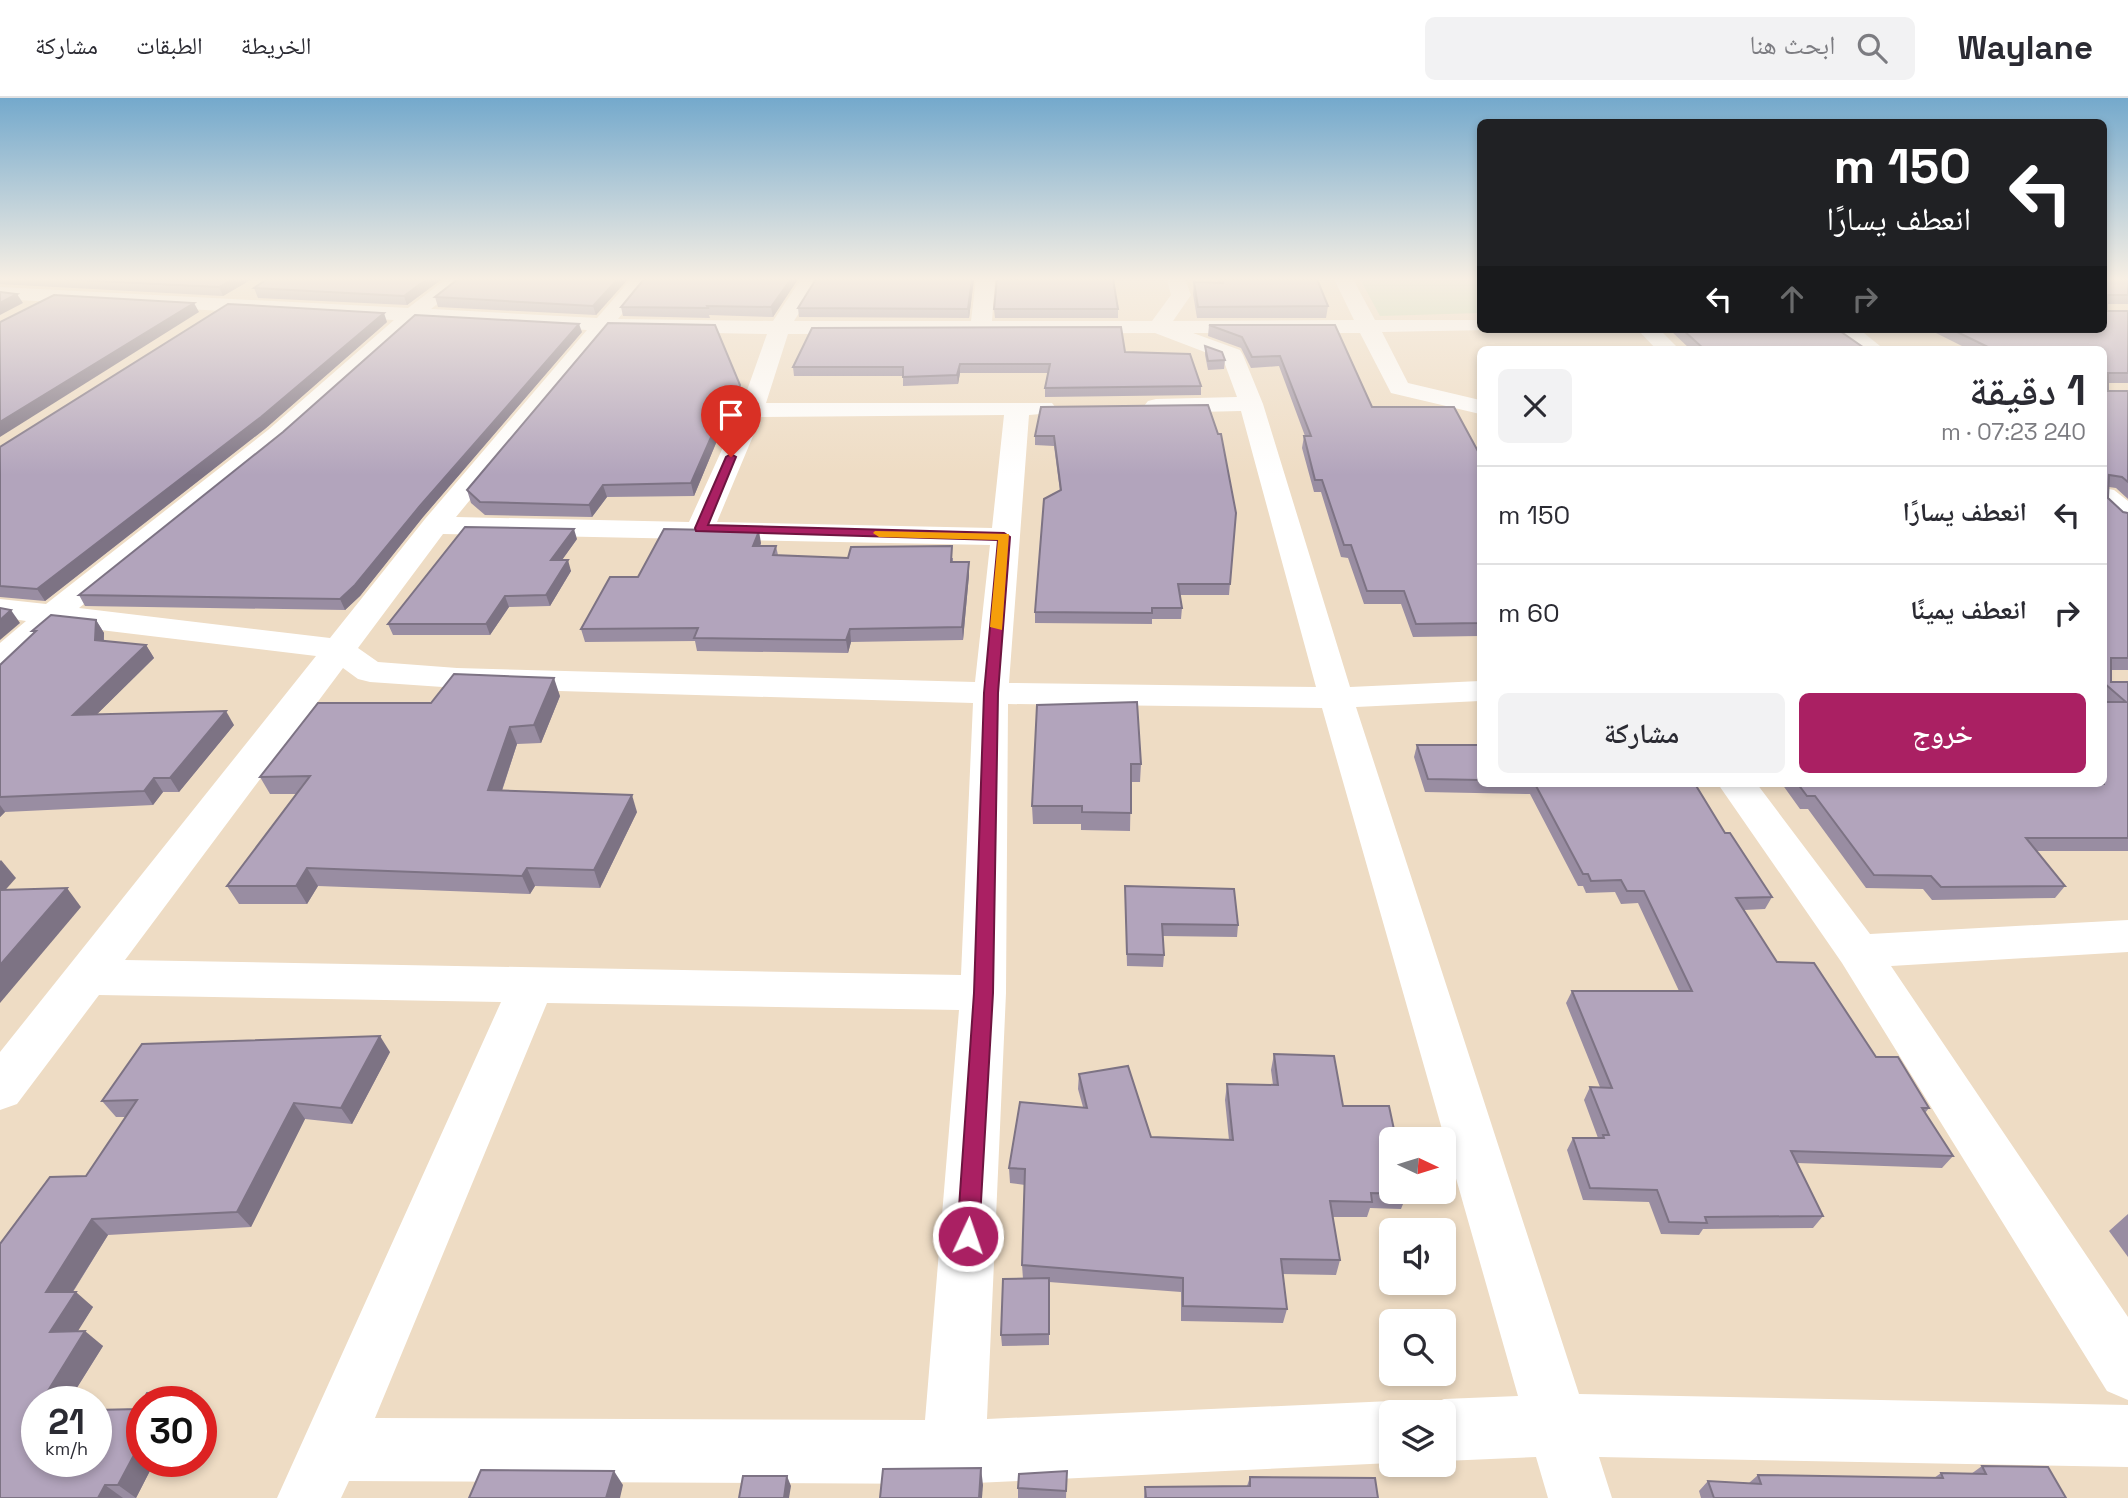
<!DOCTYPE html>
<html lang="ar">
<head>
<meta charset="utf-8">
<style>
	:root { --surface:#fff; --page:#f2f2f3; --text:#2b2b33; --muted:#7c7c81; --line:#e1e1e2; --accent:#aa2063 }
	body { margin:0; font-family:"Space Grotesk","Noto Naskh Arabic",sans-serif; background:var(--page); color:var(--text); direction:rtl; height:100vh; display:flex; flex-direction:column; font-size:26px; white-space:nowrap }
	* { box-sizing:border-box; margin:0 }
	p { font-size:23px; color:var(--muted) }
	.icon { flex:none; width:38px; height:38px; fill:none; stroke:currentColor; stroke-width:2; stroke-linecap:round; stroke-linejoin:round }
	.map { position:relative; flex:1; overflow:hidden; direction:ltr }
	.side { position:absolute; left:1477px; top:248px; width:630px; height:441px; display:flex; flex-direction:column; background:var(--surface); border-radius:10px; box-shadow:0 4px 10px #0003; direction:rtl }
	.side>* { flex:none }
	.top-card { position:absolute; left:1477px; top:21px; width:630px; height:214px; border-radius:10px; box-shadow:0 4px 10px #0003; direction:rtl; background:#202124; color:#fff; overflow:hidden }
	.needle { width:46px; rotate:94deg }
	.fabs { position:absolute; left:1379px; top:1029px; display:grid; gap:14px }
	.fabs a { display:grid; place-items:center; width:77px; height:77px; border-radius:10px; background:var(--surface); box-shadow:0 4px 10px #0003; font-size:35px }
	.speed { position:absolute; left:21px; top:1288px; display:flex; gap:14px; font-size:35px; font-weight:700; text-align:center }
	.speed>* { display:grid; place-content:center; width:91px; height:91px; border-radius:50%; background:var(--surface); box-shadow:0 4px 10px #0003; line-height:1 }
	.speed small { font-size:18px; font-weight:400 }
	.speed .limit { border:10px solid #d22; background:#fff; color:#111 }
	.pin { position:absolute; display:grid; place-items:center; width:60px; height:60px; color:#fff; margin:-72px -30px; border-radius:50% 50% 50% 0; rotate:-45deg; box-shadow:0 0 7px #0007 }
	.pin .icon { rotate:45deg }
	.me { position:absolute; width:77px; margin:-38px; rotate:3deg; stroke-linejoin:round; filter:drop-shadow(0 0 5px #0008) }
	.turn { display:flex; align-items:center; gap:24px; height:147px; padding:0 21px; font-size:32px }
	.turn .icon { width:91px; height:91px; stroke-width:2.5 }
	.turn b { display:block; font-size:49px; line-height:60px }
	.lanes { display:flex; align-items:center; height:66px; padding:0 21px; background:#0003; justify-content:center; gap:35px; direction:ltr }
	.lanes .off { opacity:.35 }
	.round { display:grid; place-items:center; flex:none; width:74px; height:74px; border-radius:10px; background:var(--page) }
	.headline { display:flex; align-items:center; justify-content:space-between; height:119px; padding:0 21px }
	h1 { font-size:42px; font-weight:600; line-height:52px }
	.cta { display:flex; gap:14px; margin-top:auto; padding:14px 21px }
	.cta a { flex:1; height:80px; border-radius:10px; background:var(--accent); color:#fff; font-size:28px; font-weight:600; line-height:80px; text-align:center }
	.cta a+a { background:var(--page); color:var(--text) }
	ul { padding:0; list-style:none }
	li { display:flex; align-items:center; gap:21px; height:98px; padding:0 21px; border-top:2px solid var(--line) }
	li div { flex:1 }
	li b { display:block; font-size:26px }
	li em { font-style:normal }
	header { display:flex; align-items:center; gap:42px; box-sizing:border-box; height:98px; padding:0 35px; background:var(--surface); border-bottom:2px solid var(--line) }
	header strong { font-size:33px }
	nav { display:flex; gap:38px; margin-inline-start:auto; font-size:24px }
	.search { width:490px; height:63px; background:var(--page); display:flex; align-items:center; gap:18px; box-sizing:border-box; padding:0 24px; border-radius:10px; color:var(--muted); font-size:26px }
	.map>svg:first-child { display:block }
	.green { fill:#c3d8b2 }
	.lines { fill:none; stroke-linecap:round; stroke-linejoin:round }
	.minor { fill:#fff; fill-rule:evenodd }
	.wall { fill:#998da2 }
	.shaded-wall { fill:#7d7384 }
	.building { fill:#b2a4bc; stroke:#7d7384; stroke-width:2 }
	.route { fill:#aa2063; stroke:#6e1540; stroke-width:2 }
	.slow { fill:#f59e0b }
</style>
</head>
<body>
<header>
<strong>Waylane</strong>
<div class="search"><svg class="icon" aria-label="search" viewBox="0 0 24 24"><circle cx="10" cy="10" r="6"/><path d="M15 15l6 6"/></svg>ابحث هنا</div>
<nav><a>الخريطة</a><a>الطبقات</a><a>مشاركة</a></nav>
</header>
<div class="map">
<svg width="2128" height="1400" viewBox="0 0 2128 1400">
	<rect width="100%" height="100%" fill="#eedcc4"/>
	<path class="green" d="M1360 181H1480V215L1380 218Z"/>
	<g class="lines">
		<g class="minor">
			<path d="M446 181H468L431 211 597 220 631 181H650L618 221 773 223 801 181H820L794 223H971L976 181H995L992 223H1152L1171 197 1167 181H1185L1191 197 1173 223 1354 222 1334 181H1353L1375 222H1480V231L1487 232 1382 234 1408 285 1480 302V316L1391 295 1360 235H1193L1240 252 1243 257 1263 306 1350 589 1480 583V603L1356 609 1579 1296 2128 1307V1369L1599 1359 1612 1400H1548L1536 1359 1444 1363V1314H1420L1422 1310 1444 1301 1518 1298 1322 610 1008 606 1006 895 987 1321 1391 1303 1414 1314H1391V1365L954 1386 349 1383 341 1400H277L501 904 99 897 17 1006 0 1012V954L316 558 59 527 12 569 0 572V545L26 523 0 519V501L46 506 268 332 394 222 0 201V189L408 210ZM417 223 587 232 425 421 330 540 79 510 286 342ZM609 233 767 236 740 312 689 424 456 419ZM1155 235 1223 261 1237 299 1156 301 1148 303 1144 308 1148 313 1156 315 1241 313 1316 589 1009 585 1029 317 1052 315 1056 310 1052 305H766L788 236ZM1004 317 992 430 717 424 761 319ZM443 436 990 447 975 584 457 570 378 564 358 550ZM343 570 358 581 370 584 457 590 973 605 961 877 125 862ZM547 905 959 912 925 1322 375 1320Z"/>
			<path d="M1637 231H1659L1680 252H1657Z"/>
			<path d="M1835 231H1859L1885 252H1860Z"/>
			<path d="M2104 390 2114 392 2128 403V425L2118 423 2104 411Z"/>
			<path d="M1718 686H1757L1870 836 2128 822V854L1891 868 2128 1219V1302L2107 1293 1842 865Z"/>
		</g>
	</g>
	<g class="wall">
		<path d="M0 181H252L223 198 0 186V187Z"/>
		<path d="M442 181 407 207 258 200 254 190Z"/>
		<path d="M458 181H628L596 217 438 209 435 199Z"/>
		<path d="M644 181H798L773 219 709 217 710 220 623 218 621 209Z"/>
		<path d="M816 181H974L969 220 799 219 798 210Z"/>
		<path d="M1218 181H1317L1328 208 1326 220H1197L1193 196 1194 184 1219 185Z"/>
		<path d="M2104 181H2128V206H2107V213H2128V285H2108V293H2128V401L2116 390 2109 389 2108 400 2123 414 2128 415V572H2111V584H2128V753H2036L2065 788 2055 800 1932 802 1923 791 1866 790 1808 711H1800L1782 686H2104V252H1970L1928 231H2104Z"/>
		<path d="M994 211H1118V220H995Z"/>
		<path d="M387 224 266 330 45 503 0 499V349Z"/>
		<path d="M1209 227H1335L1372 309 1480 357V538L1413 539 1401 506H1364L1348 460 1341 459 1321 394H1314L1302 350 1304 338H1305L1279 268 1251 270 1241 250 1208 238Z"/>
		<path d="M1669 231H1837L1867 252H1691Z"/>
		<path d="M582 234 423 419 360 498 345 512 85 508 79 497Z"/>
		<path d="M1205 248 1225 262 1224 271 1208 272 1205 257Z"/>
		<path d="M1125 254 1201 288V297L1045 299V290L1048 275H960L958 286 903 288V278H794L793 269Z"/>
		<path d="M740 287 742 299 728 333H721L694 398 607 399 592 419 485 417 471 405 467 392Z"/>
		<path d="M1041 309 1236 415 1229 497H1180L1182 510 1181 521H1152V526L1035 525V514L1060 393 1054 348 1035 347V338Z"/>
		<path d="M577 441 562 462 571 473 550 508 509 509 490 537H393L388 526Z"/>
		<path d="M761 445 760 448H776L778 457 848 460H953V464H969V477L963 542 851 544 848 555 697 553 695 543 585 544 581 531 638 479Z"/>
		<path d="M96 522 104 535V543L146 547 154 560 97 616 234 627 179 694H163L153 707 5 714 0 719V567L34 535 32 533Z"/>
		<path d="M560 598 541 645 517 646 502 693 637 714 600 790 535 788 530 796 318 788 307 806H239L227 788 296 696H270L260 679Z"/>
		<path d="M1037 607 1141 666 1140 684H1131L1130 733 1081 732V726H1033L1032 708Z"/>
		<path d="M1417 647H1480V686H1695L1725 735 1772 799 1765 811 1744 812 1777 864 1929 1010 1925 1015 1953 1058 1942 1070 1797 1065 1823 1118 1813 1130 1703 1131 1699 1137 1661 1136 1649 1104 1583 1102 1567 1052 1573 1040H1598L1584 1002 1590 989H1600L1566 905 1572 893H1679L1638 805 1621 806 1615 794 1586 795 1583 788H1578L1530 696 1425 694 1414 659Z"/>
		<path d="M1125 788 1238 827 1237 839 1163 838 1164 857 1163 869 1127 868Z"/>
		<path d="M390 954 352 1026 305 1021 251 1129 108 1137 73 1194 93 1209 77 1233 103 1248 68 1304H37V1363L139 1311 142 1305V1363H155L136 1400H0L126 1019H116L102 1003Z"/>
		<path d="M1274 956 1343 1008 1407 1096 1401 1111 1370 1110 1367 1119H1333L1340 1162 1336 1177 1282 1176 1287 1211 1283 1225 1181 1223V1194L1049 1184V1247L1002 1248 1001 1237 1023 1181 1022 1167 1025 1087 1010 1085 1009 1070 1083 1009 1078 991 1079 976 1151 1039 1229 1042 1225 1002 1227 986 1273 987 1271 972Z"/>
		<path d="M2128 1116V1159L2109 1133Z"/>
		<path d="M1982 1368 2066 1400H1701L1699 1393 1708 1383 1749 1385 1758 1377 1934 1380 1941 1375 1971 1376Z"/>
		<path d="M1067 1373 1066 1400H1018V1390Z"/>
		<path d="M1250 1379 1378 1400H1144L1145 1389 1247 1388Z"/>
	</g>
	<g class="shaded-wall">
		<path d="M233 181H252L223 198 219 189Z"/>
		<path d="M427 181H442L407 207 404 198Z"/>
		<path d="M618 181H628L596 217 593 208Z"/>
		<path d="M791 181H798L773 219 771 209Z"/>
		<path d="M972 181H974L969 220 968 211Z"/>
		<path d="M17 196 23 205 0 217V205Z"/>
		<path d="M194 205 199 214 0 339V324Z"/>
		<path d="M384 215 387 224 266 330 45 503 37 491Z"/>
		<path d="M579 226 582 234 423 419 360 498 345 512 340 501Z"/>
		<path d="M960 266V275L958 286 957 277Z"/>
		<path d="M740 287 742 299 728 333 725 321Z"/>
		<path d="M719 321 721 333 694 398 691 385Z"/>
		<path d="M603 387 607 399 592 419 589 407Z"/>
		<path d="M574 431 577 441 554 473 551 462Z"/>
		<path d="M759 433 761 445 755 461 753 448Z"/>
		<path d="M568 462 571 473 550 508 546 497Z"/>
		<path d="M969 464V477L963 542 962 529Z"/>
		<path d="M505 498 509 509 490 537 486 526Z"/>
		<path d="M11 512 20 525 0 542V522Z"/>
		<path d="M96 522 104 535 103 555 95 542Z"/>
		<path d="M850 531 851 544 848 555 846 542Z"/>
		<path d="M146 547 154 560 82 631 73 617Z"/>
		<path d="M554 580 560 598 541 645 534 627Z"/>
		<path d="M226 613 234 627 179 694 170 680Z"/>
		<path d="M510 629 517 646 496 710 488 692Z"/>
		<path d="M154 680 163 694 153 707 144 693Z"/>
		<path d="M632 697 637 714 600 790 594 772Z"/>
		<path d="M0 707 5 714 0 719Z"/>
		<path d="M1 762 16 780 0 798V763Z"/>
		<path d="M307 770 318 788 307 806 296 788Z"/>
		<path d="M527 770 535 788 530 796 522 778Z"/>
		<path d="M67 790 81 809 0 905V867Z"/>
		<path d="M380 938 390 954 352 1026 341 1010Z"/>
		<path d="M294 1005 305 1021 251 1129 237 1114Z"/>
		<path d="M92 1121 108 1137 63 1209 46 1194Z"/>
		<path d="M76 1194 93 1209 68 1249 50 1234Z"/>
		<path d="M85 1233 103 1248 68 1304H41Z"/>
		<path d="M191 1293 207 1307 201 1319V1304H186Z"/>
		<path d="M141 1342 142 1363H155L136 1400 118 1387Z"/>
		<path d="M981 1370 983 1387 982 1400H979Z"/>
		<path d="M614 1373 623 1387 620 1400H606Z"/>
		<path d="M787 1378 791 1388 789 1400H784Z"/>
		<path d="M105 1387 123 1400H98Z"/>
	</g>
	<g class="building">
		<path d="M59 181H233L219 189Z"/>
		<path d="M267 181H427L404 198 254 190Z"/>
		<path d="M458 181H618L593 208 435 199Z"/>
		<path d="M644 181H791L771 209 707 208 708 210 621 209Z"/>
		<path d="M816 181H972L968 211 798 210Z"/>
		<path d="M997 181H1113L1118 211H994Z"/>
		<path d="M1222 181H1317L1328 208 1198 209 1194 184 1223 185Z"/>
		<path d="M2104 181H2128V197H2107V213H2128V275H2108V293H2128V384L2122 379 2109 377 2108 400 2123 414 2128 415V560H2111V584H2128V740H2026L2065 788 1941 789 1931 778 1874 777 1815 698H1807L1798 686H2104V604H2126L2104 585V252H1994L1951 231H2104Z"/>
		<path d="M0 194 17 196 0 205Z"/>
		<path d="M54 197 194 205 0 324V224Z"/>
		<path d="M228 206 384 215 261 319 37 491 0 488V349Z"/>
		<path d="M415 217 579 226 419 409 355 487 340 501 79 497 283 334Z"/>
		<path d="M608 225 715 227 740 287 725 321H719L691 385 603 387 589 407 480 404 467 392Z"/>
		<path d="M1209 227H1335L1372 309H1454L1480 357V525L1416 526 1404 493H1367L1351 447H1344L1322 382H1315L1304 338H1311L1280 258 1252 259 1242 239Z"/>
		<path d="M1121 229 1125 254 1190 256 1201 288 1045 290 1050 266H960L957 277 903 279V269H793L812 230Z"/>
		<path d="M1682 231H1837L1867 252H1705Z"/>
		<path d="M1205 248 1222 254 1225 262 1208 263Z"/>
		<path d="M1208 307 1218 336H1221L1236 415 1230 486H1178L1182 510H1152V515L1035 514 1044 401 1061 392 1054 338H1035L1041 309Z"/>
		<path d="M465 429 574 431 551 462H568L546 497 505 498 486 526H388Z"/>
		<path d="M664 431 759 433 753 448H776L773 457 848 460 851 449 952 448 951 464H969L962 529 850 531 846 542 694 540 698 530 581 531 610 479H638Z"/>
		<path d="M0 510 11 512 0 522Z"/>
		<path d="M51 517 96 522 95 542 146 547 73 617 226 613 170 680H154L144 693 0 699V567L36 533H32Z"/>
		<path d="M454 576 554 580 534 627 510 629 488 692 632 697 594 772 527 770 522 778 307 770 296 788H227L310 678 260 679 318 605H431Z"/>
		<path d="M1137 604 1141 666H1131V715L1082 714V708H1032L1037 607Z"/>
		<path d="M1417 647H1480V682L1428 681Z"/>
		<path d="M1535 686H1695L1725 735H1730L1772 799 1736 800 1777 864 1814 865 1876 959H1898L1929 1010H1922L1953 1058 1791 1053 1823 1118 1705 1119 1707 1125 1669 1124 1657 1092 1590 1090 1573 1040H1604L1603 1037H1609L1590 989 1612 990 1572 893H1692L1644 793H1627L1621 782 1591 783 1588 776H1583Z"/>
		<path d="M1125 788 1234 791 1238 827 1162 826 1164 857 1127 856Z"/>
		<path d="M67 790 0 867V792Z"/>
		<path d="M380 938 341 1010 294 1005 237 1114 92 1121 46 1194H76L50 1234 85 1233 41 1304H37V1311L35 1313H37V1363H96V1312L139 1311 142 1305V1342L118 1387H105L98 1400H0V1146L50 1079 86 1078 137 1002 102 1003 142 946Z"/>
		<path d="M1274 956 1334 958 1343 1008H1389L1396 1041H1391V1094H1406L1407 1096 1371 1095 1372 1104 1330 1103 1340 1162 1281 1161 1287 1211 1183 1208V1180L1022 1167 1025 1071 1009 1070 1020 1004 1087 1010 1079 976 1128 968 1151 1039 1233 1042 1227 986 1278 987Z"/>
		<path d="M1049 1180V1236L1001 1237 1003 1181Z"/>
		<path d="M191 1293 186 1304H142L147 1295Z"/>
		<path d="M1982 1368 2048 1369 2066 1400H1714L1708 1383 1761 1386 1758 1377 1943 1380 1941 1375 1986 1376Z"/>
		<path d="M981 1370 979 1400H880L883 1371Z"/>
		<path d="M481 1372 614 1373 606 1400H469Z"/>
		<path d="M1067 1373 1066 1393 1018 1390 1019 1376Z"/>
		<path d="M743 1378H787L784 1400H739Z"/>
		<path d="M1250 1379 1375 1380 1378 1400H1146L1145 1389 1250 1388Z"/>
	</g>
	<linearGradient id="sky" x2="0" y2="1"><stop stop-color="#74a9cc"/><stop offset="0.48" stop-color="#f7efe4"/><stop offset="1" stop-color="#f7efe4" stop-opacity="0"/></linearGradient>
	<rect width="2128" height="377" fill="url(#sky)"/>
	<path class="route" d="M731 356 736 359 708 427 1004 435 1010 439 998 595 993 895 979 1138 976 1145 968 1148 960 1145 957 1138 974 895 984 595 998 442 696 433 695 430 726 359Z"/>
	<path class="slow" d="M875 433 1009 436 1002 532 990 529 998 442 879 439 873 435Z"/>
</svg>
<div class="fabs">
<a><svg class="needle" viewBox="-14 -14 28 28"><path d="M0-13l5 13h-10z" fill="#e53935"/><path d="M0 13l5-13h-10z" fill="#7c7c81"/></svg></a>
<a><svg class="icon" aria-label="sound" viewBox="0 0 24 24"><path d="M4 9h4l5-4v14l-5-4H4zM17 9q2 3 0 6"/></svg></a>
<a><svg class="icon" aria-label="search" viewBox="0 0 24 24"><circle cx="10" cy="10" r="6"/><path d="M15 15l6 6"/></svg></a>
<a><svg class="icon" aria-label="layers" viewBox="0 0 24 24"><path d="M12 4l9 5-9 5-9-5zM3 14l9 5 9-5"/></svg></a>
</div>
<div class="speed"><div>21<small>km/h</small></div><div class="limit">30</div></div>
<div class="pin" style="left:731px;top:359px;background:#d93025"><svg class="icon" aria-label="arrive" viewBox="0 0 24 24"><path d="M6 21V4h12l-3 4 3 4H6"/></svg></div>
<svg class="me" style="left:968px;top:1138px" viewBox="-20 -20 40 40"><circle r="17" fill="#aa2063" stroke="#fff" stroke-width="3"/><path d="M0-11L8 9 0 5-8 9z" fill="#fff"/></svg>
<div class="top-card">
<div class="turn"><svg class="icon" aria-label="left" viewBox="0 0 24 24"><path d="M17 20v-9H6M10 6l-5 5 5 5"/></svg><div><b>150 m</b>انعطف يسارًا</div></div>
<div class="lanes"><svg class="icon" aria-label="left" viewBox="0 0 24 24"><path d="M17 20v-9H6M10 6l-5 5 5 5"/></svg><svg class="icon off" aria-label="ahead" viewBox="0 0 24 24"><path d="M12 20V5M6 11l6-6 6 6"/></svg><svg class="icon off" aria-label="right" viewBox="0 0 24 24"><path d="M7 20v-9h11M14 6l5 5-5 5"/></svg></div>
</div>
<section class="side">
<div class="headline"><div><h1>1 دقيقة</h1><p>240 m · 07:23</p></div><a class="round"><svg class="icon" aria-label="close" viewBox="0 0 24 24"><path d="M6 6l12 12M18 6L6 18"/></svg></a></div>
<ul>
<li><svg class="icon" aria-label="left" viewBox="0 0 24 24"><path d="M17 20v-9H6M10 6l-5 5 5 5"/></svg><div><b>انعطف يسارًا</b></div><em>150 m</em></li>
<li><svg class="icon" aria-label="right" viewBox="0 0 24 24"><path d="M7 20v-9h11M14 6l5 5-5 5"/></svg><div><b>انعطف يمينًا</b></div><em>60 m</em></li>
</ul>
<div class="cta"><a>خروج</a><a>مشاركة</a></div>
</section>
</div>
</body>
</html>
